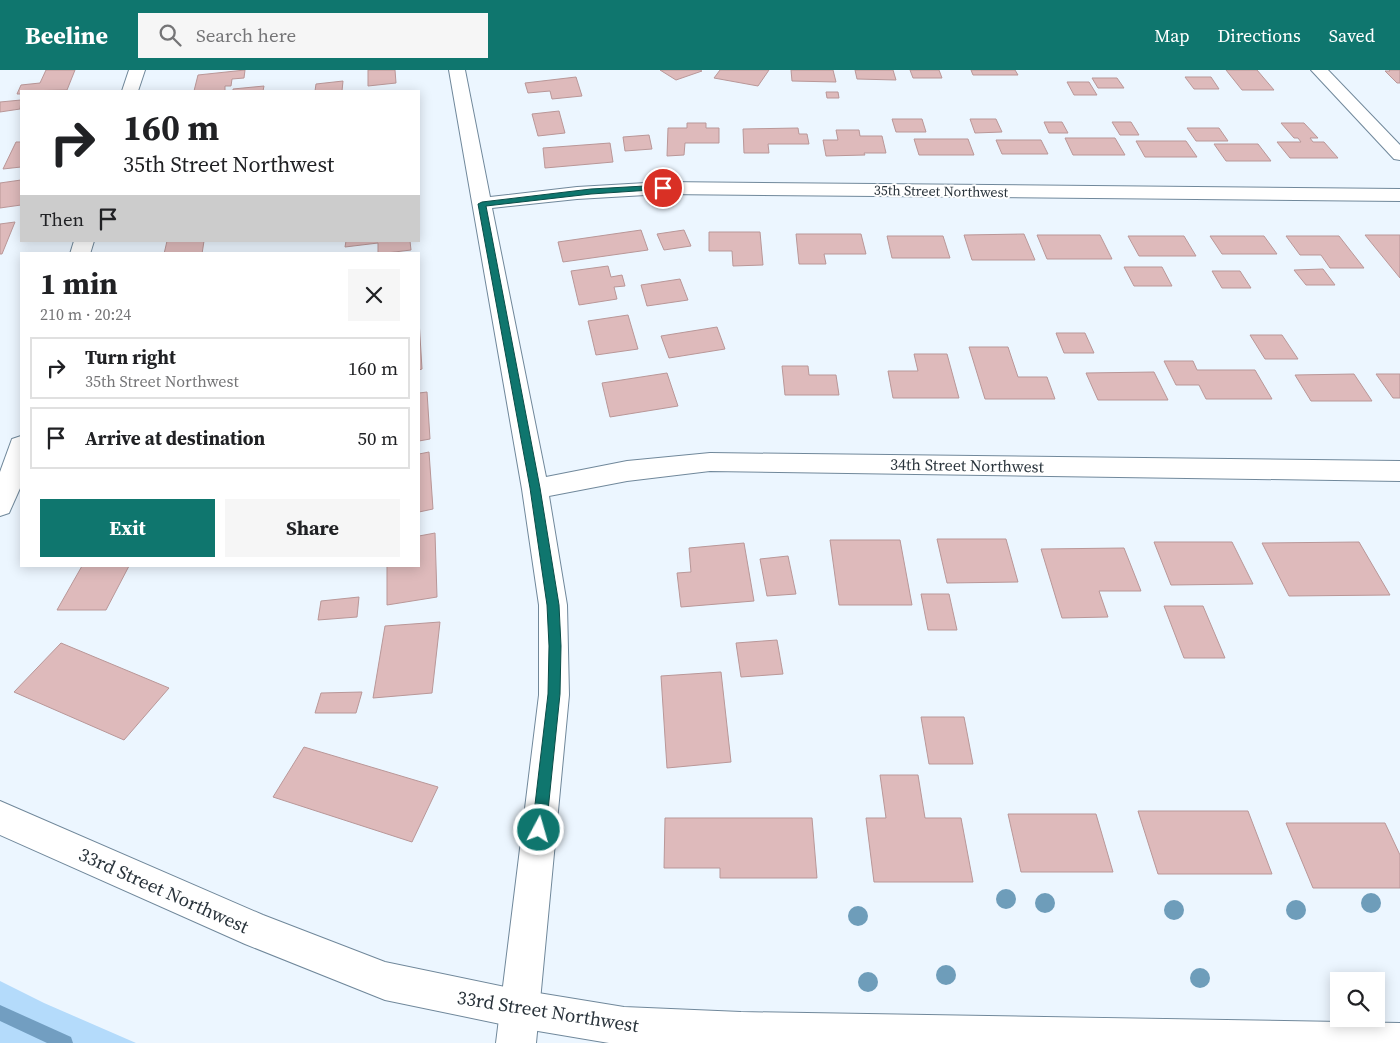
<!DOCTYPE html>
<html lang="en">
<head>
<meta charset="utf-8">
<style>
	:root { --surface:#fff; --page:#f6f6f6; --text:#202124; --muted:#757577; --line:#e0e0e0; --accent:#0f766e }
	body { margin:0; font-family:"Source Serif 4",serif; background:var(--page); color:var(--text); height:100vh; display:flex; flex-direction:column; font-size:19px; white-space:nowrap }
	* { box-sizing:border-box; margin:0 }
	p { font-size:16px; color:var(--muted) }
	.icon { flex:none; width:28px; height:28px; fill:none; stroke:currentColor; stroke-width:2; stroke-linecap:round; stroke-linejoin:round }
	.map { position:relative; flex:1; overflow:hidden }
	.details { position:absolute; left:20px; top:182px; width:400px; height:315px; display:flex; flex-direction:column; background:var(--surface); border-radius:0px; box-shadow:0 2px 12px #0003 }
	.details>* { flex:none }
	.guide { position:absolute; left:20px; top:20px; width:400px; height:152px; border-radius:0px; box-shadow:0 2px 12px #0003; background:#fff; color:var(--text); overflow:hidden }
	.fabs { position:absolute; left:1330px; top:902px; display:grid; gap:10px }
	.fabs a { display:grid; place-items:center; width:55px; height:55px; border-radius:0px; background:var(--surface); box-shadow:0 2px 12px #0003; font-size:25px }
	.pin { position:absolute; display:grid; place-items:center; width:42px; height:42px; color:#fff; margin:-21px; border:2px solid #fff; border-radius:50%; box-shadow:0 1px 5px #0007 }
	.me { position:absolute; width:55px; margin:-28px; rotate:6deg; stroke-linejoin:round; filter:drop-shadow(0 0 4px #0008) }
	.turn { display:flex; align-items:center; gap:18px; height:105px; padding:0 20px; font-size:22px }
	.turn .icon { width:65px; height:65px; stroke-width:2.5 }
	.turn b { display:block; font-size:35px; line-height:42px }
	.then { display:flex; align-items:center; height:48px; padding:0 20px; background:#0003; gap:10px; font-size:19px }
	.round { display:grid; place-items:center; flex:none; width:52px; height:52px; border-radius:0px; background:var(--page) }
	.summary { display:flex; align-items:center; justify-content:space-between; height:85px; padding:0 20px }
	h1 { font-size:30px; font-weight:700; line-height:38px }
	.cta { display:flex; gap:10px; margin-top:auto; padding:10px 20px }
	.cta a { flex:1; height:58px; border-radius:0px; background:var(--accent); color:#fff; font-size:20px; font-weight:700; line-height:58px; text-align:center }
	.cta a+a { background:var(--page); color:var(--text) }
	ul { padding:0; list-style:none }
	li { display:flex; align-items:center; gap:15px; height:62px; margin:0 10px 8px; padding:0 10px; border:2px solid var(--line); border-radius:0px }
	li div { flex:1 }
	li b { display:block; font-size:19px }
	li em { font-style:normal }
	header { display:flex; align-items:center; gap:30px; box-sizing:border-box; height:70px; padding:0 25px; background:var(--accent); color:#fff }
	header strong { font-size:24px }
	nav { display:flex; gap:28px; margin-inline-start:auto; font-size:18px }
	.search { width:350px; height:45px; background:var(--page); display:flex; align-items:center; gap:12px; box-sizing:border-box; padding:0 18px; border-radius:0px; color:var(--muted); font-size:19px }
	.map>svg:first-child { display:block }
	.green { fill:#b4dbfb }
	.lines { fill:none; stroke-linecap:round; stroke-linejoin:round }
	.stream { fill:#729ec1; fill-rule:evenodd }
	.building { fill:#debabb; stroke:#b99798 }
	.minor-casing { stroke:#70889b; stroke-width:2 }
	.tertiary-casing { stroke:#70889b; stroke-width:2 }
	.secondary-casing { stroke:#70889b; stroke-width:2 }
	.minor { fill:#fff; fill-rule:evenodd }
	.tertiary { fill:#fff; fill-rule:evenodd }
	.secondary { fill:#fff; fill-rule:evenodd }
	.tree { fill:#6e9dba }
	.route { fill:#0f766e; stroke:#0a4d48 }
	.labels { text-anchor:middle; stroke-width:4; stroke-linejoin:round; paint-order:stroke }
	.far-street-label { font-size:14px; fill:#29333b; stroke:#fff }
	.street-label { font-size:16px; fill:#29333b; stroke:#fff }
	.near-street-label { font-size:19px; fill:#29333b; stroke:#fff }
</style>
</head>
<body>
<header>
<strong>Beeline</strong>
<div class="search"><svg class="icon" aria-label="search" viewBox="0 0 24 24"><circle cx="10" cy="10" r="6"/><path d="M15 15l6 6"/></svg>Search here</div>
<nav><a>Map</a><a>Directions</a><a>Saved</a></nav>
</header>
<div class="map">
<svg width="1400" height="973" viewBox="0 0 1400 973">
	<rect width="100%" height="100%" fill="#ecf6ff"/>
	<path class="green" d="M0 911 44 933 136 973H0Z"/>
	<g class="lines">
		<path class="stream" d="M0 935 71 967 73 973H47L0 951Z"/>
	</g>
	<g class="building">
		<path d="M46 0H75L67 20 21 21V24H17L21 15 40 13Z"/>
		<path d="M245 0 244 8 232 9 231 16H225V21H194L198 5Z"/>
		<path d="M368 0H395L396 13 368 16Z"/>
		<path d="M660 0H700L702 1 676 10Z"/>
		<path d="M720 0H769L758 16 714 8Z"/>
		<path d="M791 0H833L836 12 792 11Z"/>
		<path d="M855 0H893L896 10 857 9Z"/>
		<path d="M910 0H939L942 8H913Z"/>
		<path d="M971 0H1015L1018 5H973Z"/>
		<path d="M1226 0H1257L1274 20H1242Z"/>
		<path d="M1389 0H1400V13H1397L1385 1H1390Z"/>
		<path d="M576 7 582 26 552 29 550 21 528 23 525 13Z"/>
		<path d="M1185 7H1211L1219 19H1194Z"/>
		<path d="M1092 8H1117L1124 18H1098Z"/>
		<path d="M343 11 342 21H315L316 14Z"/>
		<path d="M1067 12H1089L1097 25H1074Z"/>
		<path d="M264 16 263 21H233V19Z"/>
		<path d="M826 22H838L839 28H827Z"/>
		<path d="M21 30 20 39 0 42V32Z"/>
		<path d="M559 41 565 63 538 66 532 44Z"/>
		<path d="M892 49H922L926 62H896Z"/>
		<path d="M970 49H996L1002 62 975 63Z"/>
		<path d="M1044 52H1062L1068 63H1049Z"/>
		<path d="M1112 52H1131L1139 65H1120Z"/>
		<path d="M687 53H706V58H719V73H685L684 85 667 86 668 58H687Z"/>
		<path d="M1281 53H1304L1318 68H1310L1313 72H1324L1338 88H1290L1277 72H1301L1298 68H1294Z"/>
		<path d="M798 58 799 64H807L809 74H768L769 83H744L743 59Z"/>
		<path d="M1187 58H1219L1228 71H1196Z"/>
		<path d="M836 60H859L860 66H882L886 83H864L865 85 826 86 823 70H838Z"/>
		<path d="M649 65 652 79 625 81 623 67Z"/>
		<path d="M1065 68H1115L1125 85H1073Z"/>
		<path d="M914 69H968L974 85H919Z"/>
		<path d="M996 70H1041L1048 84H1002Z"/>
		<path d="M1136 71H1186L1197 87H1145Z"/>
		<path d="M16 72H21V97L3 99Z"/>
		<path d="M610 73 613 92 545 98 543 78Z"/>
		<path d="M1214 74H1258L1271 91H1226Z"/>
		<path d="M21 110V135L0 138V113Z"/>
		<path d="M15 152 2 184H0V154Z"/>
		<path d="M641 160 648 180 563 192 558 172Z"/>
		<path d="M684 160 691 176 664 180 657 164Z"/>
		<path d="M709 162H760L763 195 733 196 732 181H709Z"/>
		<path d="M796 164H861L866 184H824L826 194H799Z"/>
		<path d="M1024 164 1035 190H972L964 165Z"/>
		<path d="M1037 165H1100L1112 189H1047Z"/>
		<path d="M1365 165H1400V208Z"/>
		<path d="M887 166H943L950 188H892Z"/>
		<path d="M1128 166H1184L1196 186H1139Z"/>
		<path d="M1210 166H1264L1277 184H1222Z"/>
		<path d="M1286 166H1339L1364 198H1330L1321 185H1300Z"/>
		<path d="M167 171H204L202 184H164Z"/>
		<path d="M346 171H410L411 180 378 184V173L345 177Z"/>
		<path d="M608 196 611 207 622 205 625 216 614 217 617 229 579 235 571 201Z"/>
		<path d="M1124 197H1162L1172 216H1134Z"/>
		<path d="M1323 199 1335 215H1306L1294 200Z"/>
		<path d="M1212 201H1240L1251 218H1222Z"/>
		<path d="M680 209 688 230 647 236 641 215Z"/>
		<path d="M628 245 638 279 596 285 588 251Z"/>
		<path d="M419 250 422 299 419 300Z"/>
		<path d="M717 257 725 279 669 288 661 266Z"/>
		<path d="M1056 263H1085L1094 283H1064Z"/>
		<path d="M1250 265H1282L1298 289H1265Z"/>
		<path d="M969 277H1008L1018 307H1047L1055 329H985Z"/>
		<path d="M914 284H947L959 328H893L888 301H918Z"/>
		<path d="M1164 291H1193L1197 300H1255L1272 329H1206L1199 315H1176Z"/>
		<path d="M782 296H808L809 305H836L839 325H785Z"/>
		<path d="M1154 302 1168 330H1098L1086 303Z"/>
		<path d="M667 303 678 336 610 347 602 313Z"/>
		<path d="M1354 304 1372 331H1311L1295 305Z"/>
		<path d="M1376 304H1400V328H1393Z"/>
		<path d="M427 322 430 369 419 371V323Z"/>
		<path d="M429 382 433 439 419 442V384Z"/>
		<path d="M435 463 437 527 387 535V496H419V466Z"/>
		<path d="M937 469H1006L1018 512 947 513Z"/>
		<path d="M830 470H900L912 535H839Z"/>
		<path d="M1154 472H1232L1253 514 1171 515Z"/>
		<path d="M1359 472 1390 525 1289 526 1262 473Z"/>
		<path d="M744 473 754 531 681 537 677 503 691 502 689 478Z"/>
		<path d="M1124 478 1141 521H1099L1108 547 1062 548 1041 479Z"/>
		<path d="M788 486 796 524 767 526 760 489Z"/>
		<path d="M82 496H129L106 540H57Z"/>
		<path d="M921 524H949L957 560H928Z"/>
		<path d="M359 527 357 547 318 550 321 531Z"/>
		<path d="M1164 536H1203L1225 588H1184Z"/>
		<path d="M440 552 432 623 373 628 385 556Z"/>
		<path d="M777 570 783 604 741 607 736 573Z"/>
		<path d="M61 573 169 618 124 670 14 622Z"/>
		<path d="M721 602 731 692 667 698 661 606Z"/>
		<path d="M362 622 356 643H315L321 623Z"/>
		<path d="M921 647H964L973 694H929Z"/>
		<path d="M304 677 438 717 412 772 273 727Z"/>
		<path d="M880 705H918L925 748H961L973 812H874L866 748H886Z"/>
		<path d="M1138 741H1248L1272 804H1158Z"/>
		<path d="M1008 744H1096L1113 802H1021Z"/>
		<path d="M665 748H812L817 808H720V798H664Z"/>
		<path d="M1286 753H1385L1400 785V818H1313Z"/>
	</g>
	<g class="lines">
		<defs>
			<g id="minor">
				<path d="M129 0H145L138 21H122Z"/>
				<path d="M449 0H465L490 127 577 117 663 112 1400 119V131L663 124 577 129 492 138 546 407 627 391 710 383 1400 391V411L710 401 627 411 549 426 567 535 569 625 536 973H496L539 625V535L522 419Z"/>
				<path d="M74 171H94L90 184H70Z"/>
				<path d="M21 366V416L9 443 0 446V402L12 369Z"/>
			</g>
			<path id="tertiary" d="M0 731 263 845 385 892 520 920 624 937 741 942 1400 953V973H609L520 958 385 930 245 874 0 765Z"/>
			<path id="secondary" d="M1311 0H1328L1400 75V90L1394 89Z"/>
		</defs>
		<use href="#minor" class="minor-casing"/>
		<use href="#tertiary" class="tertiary-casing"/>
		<use href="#secondary" class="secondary-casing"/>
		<use href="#minor" class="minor"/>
		<use href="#tertiary" class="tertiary"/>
		<use href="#secondary" class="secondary"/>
	</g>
	<g class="tree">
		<circle cx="1006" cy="829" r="10"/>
		<circle cx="1045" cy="833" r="10"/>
		<circle cx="1371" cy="833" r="10"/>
		<circle cx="1174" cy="840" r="10"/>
		<circle cx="1296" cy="840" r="10"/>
		<circle cx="858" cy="846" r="10"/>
		<circle cx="946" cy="905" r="10"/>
		<circle cx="1200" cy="908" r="10"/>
		<circle cx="868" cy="912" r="10"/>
	</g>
	<path class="route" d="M663 115 666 116V119L591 124 486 136 540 418 559 535 561 576 560 624 546 760 544 765 539 767 534 765 532 760 548 624 549 576 547 535 530 418 478 134 482 132 591 119Z"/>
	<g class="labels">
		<g class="far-street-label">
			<text transform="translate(941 121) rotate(1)" y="5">35th Street Northwest</text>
		</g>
		<g class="street-label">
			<text transform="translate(967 395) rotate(1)" y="6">34th Street Northwest</text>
		</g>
		<g class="near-street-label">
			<text transform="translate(164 820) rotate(24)" y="7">33rd Street Northwest</text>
			<text transform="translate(548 941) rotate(9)" y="7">33rd Street Northwest</text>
		</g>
	</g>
</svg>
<div class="fabs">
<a><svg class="icon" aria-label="search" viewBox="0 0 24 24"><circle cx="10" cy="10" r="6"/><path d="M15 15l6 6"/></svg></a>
</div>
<div class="pin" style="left:663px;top:118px;background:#d93025"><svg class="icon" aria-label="arrive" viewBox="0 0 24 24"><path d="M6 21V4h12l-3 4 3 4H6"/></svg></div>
<svg class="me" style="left:539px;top:760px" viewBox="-20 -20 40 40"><circle r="17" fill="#0f766e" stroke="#fff" stroke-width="3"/><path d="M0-11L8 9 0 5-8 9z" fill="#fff"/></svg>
<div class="guide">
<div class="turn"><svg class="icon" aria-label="right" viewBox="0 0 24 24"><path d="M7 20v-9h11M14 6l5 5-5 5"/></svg><div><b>160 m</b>35th Street Northwest</div></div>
<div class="then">Then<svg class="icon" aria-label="arrive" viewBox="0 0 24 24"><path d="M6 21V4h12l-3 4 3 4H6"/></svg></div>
</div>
<section class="details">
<div class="summary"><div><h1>1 min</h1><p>210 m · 20:24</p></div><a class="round"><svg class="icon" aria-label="close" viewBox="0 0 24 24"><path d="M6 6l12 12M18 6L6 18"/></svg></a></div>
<ul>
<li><svg class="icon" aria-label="right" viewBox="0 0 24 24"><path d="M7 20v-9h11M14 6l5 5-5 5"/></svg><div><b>Turn right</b><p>35th Street Northwest</p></div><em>160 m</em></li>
<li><svg class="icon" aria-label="arrive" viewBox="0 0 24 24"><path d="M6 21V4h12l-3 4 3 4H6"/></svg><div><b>Arrive at destination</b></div><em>50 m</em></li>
</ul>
<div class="cta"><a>Exit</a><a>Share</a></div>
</section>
</div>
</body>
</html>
